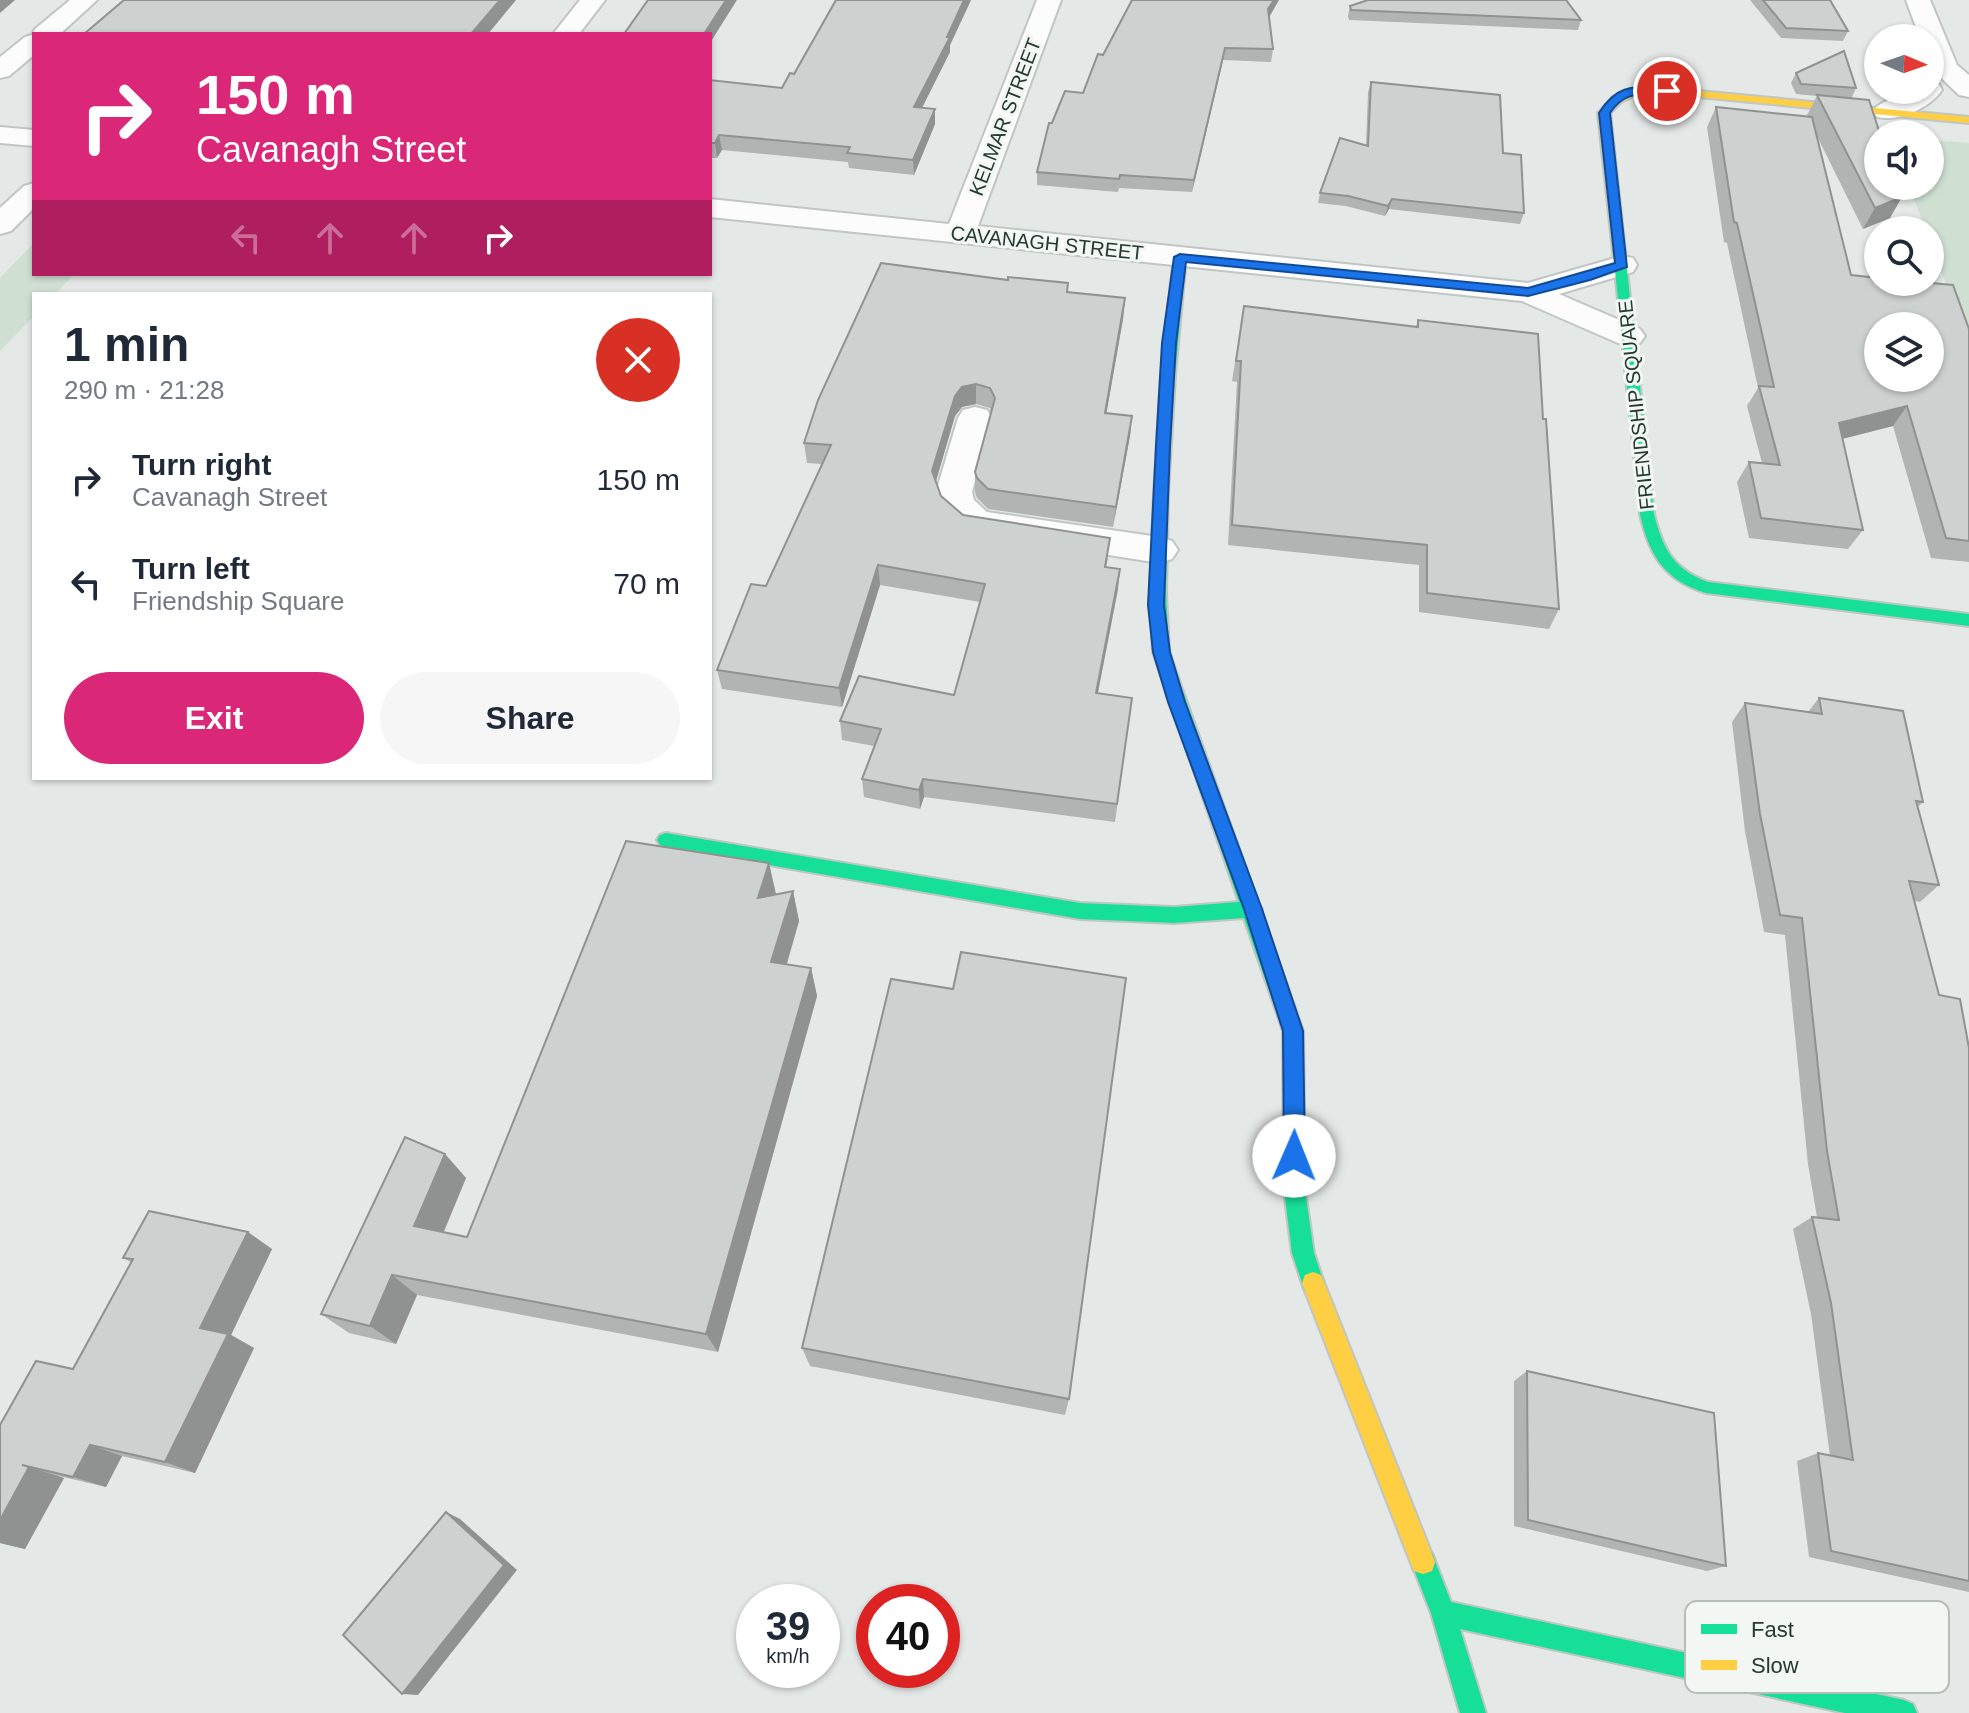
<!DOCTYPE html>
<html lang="en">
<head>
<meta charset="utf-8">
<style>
	:root { --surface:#fff; --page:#f6f6f7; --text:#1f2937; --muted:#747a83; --accent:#db2777 }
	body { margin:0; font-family:Arial,sans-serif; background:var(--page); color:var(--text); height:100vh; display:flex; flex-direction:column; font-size:30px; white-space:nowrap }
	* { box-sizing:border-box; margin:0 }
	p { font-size:26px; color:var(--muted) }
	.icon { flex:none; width:44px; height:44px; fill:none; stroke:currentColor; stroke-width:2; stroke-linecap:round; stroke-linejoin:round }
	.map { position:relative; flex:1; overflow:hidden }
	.panel { position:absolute; left:32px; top:292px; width:680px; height:488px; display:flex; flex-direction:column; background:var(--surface); border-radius:0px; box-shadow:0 2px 6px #0004 }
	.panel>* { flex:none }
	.banner { position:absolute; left:32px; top:32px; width:680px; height:244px; border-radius:0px; box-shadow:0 2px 6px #0004; background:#db2777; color:#fff; overflow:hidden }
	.needle { width:52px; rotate:92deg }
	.controls { position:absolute; left:1864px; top:24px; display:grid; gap:16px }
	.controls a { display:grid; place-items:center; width:80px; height:80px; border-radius:50%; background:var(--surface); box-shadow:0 2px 6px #0004; font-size:40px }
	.speed { position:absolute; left:736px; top:1584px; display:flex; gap:16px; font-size:40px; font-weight:700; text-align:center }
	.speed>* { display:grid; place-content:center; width:104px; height:104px; border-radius:50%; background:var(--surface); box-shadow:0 2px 6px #0004; line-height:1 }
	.speed small { font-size:20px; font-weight:400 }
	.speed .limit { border:12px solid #d22; background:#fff; color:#111 }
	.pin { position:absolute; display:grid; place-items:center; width:68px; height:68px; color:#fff; margin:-34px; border:4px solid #fff; border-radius:50%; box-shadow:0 2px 8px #0007 }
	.me { position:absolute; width:88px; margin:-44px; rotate:1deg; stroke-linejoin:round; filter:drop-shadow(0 0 6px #0008) }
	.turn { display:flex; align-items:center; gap:28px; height:168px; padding:0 32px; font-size:36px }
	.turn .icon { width:104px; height:104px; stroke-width:2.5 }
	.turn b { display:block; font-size:56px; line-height:68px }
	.lanes { display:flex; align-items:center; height:76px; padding:0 32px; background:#0003; justify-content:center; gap:40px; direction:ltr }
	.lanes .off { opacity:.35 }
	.round { display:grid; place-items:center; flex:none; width:84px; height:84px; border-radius:42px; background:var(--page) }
	.summary { display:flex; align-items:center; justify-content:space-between; height:136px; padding:0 32px }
	h1 { font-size:48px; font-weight:800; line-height:60px }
	.action { display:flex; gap:16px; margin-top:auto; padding:16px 32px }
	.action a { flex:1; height:92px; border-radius:48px; background:var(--accent); color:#fff; font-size:32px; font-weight:800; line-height:92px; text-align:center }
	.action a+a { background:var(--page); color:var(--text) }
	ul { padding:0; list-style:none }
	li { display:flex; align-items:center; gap:24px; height:104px; padding:0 32px }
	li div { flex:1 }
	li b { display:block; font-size:30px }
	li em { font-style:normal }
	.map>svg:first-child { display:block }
	.green { fill:#cfe0d2 }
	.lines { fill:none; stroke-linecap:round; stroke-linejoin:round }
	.street-casing { stroke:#c1c5c3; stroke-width:4 }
	.fast-casing { stroke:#c0c6c3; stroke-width:4 }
	.slow-casing { stroke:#c0c6c3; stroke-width:4 }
	.street { fill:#fbfcfb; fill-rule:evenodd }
	.fast { fill:#16e098; fill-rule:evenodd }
	.slow { fill:#ffcf43; fill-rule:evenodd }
	.wall { fill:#b0b4b2 }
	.shaded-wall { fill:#909291 }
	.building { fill:#cdd1cf; stroke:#909291; stroke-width:2; fill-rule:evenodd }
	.route { fill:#1a73e8; stroke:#114b97; stroke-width:2 }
	.labels { text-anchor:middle; stroke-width:6; stroke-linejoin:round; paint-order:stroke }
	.far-street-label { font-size:20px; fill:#243932; stroke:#f2f7f4 }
	.key { fill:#f2f7f4; stroke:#b4beba; stroke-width:2 }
	.key-label { font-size:22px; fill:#243932 }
</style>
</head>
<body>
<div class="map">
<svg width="1969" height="1713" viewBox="0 0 1969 1713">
	<rect width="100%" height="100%" fill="#e4e8e6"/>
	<g class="green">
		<path d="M1930 140 1969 143V345L1930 241V230H1926L1909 186H1930Z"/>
		<path d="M34 243V274H74L55 294H34V316L0 351V278Z"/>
	</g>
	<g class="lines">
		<defs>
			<g id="street">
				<path d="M70 0H97L60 34H34V55L9 76 0 78V57L25 37 32 35 35 29Z"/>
				<path d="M580 0H605L579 34H553Z"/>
				<path d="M1037 0H1061L978 226 1528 283 1622 256 1633 258 1637 265 1633 272 1559 294 1640 329 1645 336 1640 343 1629 346 1618 343 1522 301 710 217V199L949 224Z"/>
				<path d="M1906 0H1930L1957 65 1969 75V97L1959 95 1932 69 1930 38H1920Z"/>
				<path d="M1930 82 1939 84 1942 90C1930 108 1899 122 1877 117L1873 111C1881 99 1916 90 1930 90Z"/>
				<path d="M0 127 34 130V146L0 143Z"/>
				<path d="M34 183V208L11 231 0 234V208L24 186Z"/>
				<path d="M975 407 987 410 992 418 972 492 974 500 987 512 1159 537 1172 541 1178 550 1172 559 1159 563 964 532 944 514 936 492 958 418 963 410Z"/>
			</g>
			<g id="fast">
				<path d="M1180 253 1186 257 1175 375 1168 494 1166 593 1169 652 1258 903 1262 909 1261 912 1303 1031 1305 1190 1314 1253 1324 1283 1321 1291 1313 1294 1305 1291 1302 1283 1292 1253 1284 1190 1283 1031 1244 918 1174 923 1080 919 666 847 660 845 657 840 660 835 666 833 1080 903 1174 907 1239 902 1153 652 1150 593 1154 494 1161 375 1174 257Z"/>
				<path d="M1620 257 1626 261 1654 514C1663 549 1673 569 1708 582L1969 614V626L1706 593C1664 580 1649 555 1640 514L1614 261Z"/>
				<path d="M1423 1550 1432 1553 1451 1602 1904 1700 1913 1704 1917 1713H1845L1460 1629 1486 1713H1460L1431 1613 1411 1562 1414 1553Z"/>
			</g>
			<g id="slow">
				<path d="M1640 88H1667L1969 117V123L1667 94 1634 96 1621 102 1610 113 1626 261 1620 265 1614 261 1598 113 1613 97Z"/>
				<path d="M1313 1272 1321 1275 1435 1562 1432 1571 1423 1574 1414 1571 1302 1283 1305 1275Z"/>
			</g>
		</defs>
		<use href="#street" class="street-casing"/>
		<use href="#fast" class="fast-casing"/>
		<use href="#slow" class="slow-casing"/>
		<use href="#street" class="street"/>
		<use href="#fast" class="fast"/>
		<use href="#slow" class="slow"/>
	</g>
	<g class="wall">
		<path d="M836 0H971L950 45V52L922 107 935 124 914 175 849 168 848 162 722 150 717 158H710V80L782 88 794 74Z"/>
		<path d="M1750 0H1830L1848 31 1843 41 1781 38Z"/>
		<path d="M1350 6 1581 20 1578 30 1349 20 1348 16Z"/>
		<path d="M1269 16 1273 49 1271 62 1223 60 1192 192 1119 188 1118 192 1037 185V172L1052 123 1083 93 1103 55Z"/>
		<path d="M1796 73 1856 88 1851 99 1890 218 1863 229 1816 134 1851 275 1969 329V562L1931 558 1893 426 1842 439 1863 530 1848 549 1749 538 1737 482 1749 462 1762 463 1747 406 1758 388 1727 243 1724 242 1707 127 1716 107 1808 117 1807 115 1817 96 1796 94 1791 83Z"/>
		<path d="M1371 82 1503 153 1524 213 1520 224 1389 209 1385 216 1346 206 1318 203 1320 193 1366 145 1368 92Z"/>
		<path d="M1068 293 1125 298 1123 319 1106 413 1132 416 1130 436 1113 527 988 509 977 498 975 492V472L991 412 990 408 976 404 962 407 955 416 936 481 941 496 963 515 1108 558 1106 567 1118 589 1098 693 1132 698 1115 822 924 797 920 809 864 797 862 779 874 746 842 740 840 721 954 695 980 602 880 585 842 707 722 689 717 670 766 586 822 464 807 463 804 443Z"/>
		<path d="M1244 306 1416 327 1418 320 1543 419 1559 609 1549 629 1419 612V565L1228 545 1237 382 1232 381Z"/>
		<path d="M1819 698 1923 802 1918 807 1939 885 1920 902 1915 901 1939 995 1969 1048V1592L1809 1557 1797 1461 1818 1453 1830 1456 1811 1314 1793 1229 1812 1217H1817L1808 1164 1785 935 1764 932 1745 831 1732 722 1745 703 1808 712Z"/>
		<path d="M793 891 799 921 787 964 811 968 817 996 718 1352 417 1295 396 1344 349 1333 321 1314 445 1154 466 1178 444 1232 467 1237 776 894Z"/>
		<path d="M272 1249 231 1335 254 1348 195 1473 122 1456 106 1487 59 1476 64 1478 25 1549 0 1543V1425L73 1369 131 1262 123 1258Z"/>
		<path d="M802 1348 1069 1399 1065 1415 810 1366Z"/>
		<path d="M1527 1371 1726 1566 1707 1571 1514 1526V1381Z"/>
	</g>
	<g class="shaded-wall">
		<path d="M0 0H15L0 13Z"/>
		<path d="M500 0H516L488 34H471Z"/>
		<path d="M726 0H737L710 43V34H704Z"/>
		<path d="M964 0H971L950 45V52L915 122 914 107Z"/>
		<path d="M1274 0H1279L1267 21 1268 9Z"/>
		<path d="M1225 48 1223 60 1192 192 1194 180Z"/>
		<path d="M935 109V124L914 175 913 160Z"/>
		<path d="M719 135 722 150 717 158 715 143Z"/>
		<path d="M1902 197 1890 218 1863 229 1875 208Z"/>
		<path d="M1392 199 1389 209 1385 216 1388 206Z"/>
		<path d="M1125 298 1123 319 1103 433 1105 413Z"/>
		<path d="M976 384V404L962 407 955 416 933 491 932 471 955 396 962 387Z"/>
		<path d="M1907 406 1893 426 1826 443 1839 423Z"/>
		<path d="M1132 416 1130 436 1113 527 1116 507Z"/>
		<path d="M878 565 880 585 842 707 839 688Z"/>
		<path d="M1120 569 1118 589 1094 712 1096 693Z"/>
		<path d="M923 779 924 797 920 809 919 790Z"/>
		<path d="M769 863 776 894 758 898Z"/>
		<path d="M793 891 799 921 779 990 771 962Z"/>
		<path d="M811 968 817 996 718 1352 706 1334Z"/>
		<path d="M445 1154 466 1178 437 1247 414 1226Z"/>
		<path d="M248 1232 272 1249 231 1335 254 1348 195 1473 165 1462 200 1328Z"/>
		<path d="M392 1275 417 1295 396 1344 370 1326Z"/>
		<path d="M90 1445 122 1456 106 1487 73 1477Z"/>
		<path d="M29 1467 64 1478 25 1549 0 1543V1520Z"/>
		<path d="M446 1512 460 1519 517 1570 418 1695 402 1694Z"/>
	</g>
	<g class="building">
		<path d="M124 0H500L471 34H84Z"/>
		<path d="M648 0H726L704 34H624Z"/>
		<path d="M836 0H964L947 37H950L914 107 935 109 913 160 847 153 850 147 719 135 715 143H710V80L782 88 790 73 794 74Z"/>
		<path d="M1132 0H1274L1268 9 1273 49 1225 48 1194 180 1120 175 1119 179 1037 172 1049 123H1052L1065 91 1083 93 1098 54 1103 55Z"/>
		<path d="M1368 0H1566L1581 20 1351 10 1350 6Z"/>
		<path d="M1763 0H1830L1848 31 1786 28Z"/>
		<path d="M1844 51 1856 88 1801 84 1796 73Z"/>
		<path d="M1371 82 1500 95 1503 153 1521 155 1524 213 1392 199 1388 206 1348 196 1320 193 1340 138 1368 146Z"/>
		<path d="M1817 95 1869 100 1880 134H1878V186H1898L1902 197 1875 208Z"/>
		<path d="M1716 107 1812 117 1851 275 1878 278V282H1920L1953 285 1969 329V541L1946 538 1907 406 1839 423 1863 530 1761 518 1749 462 1780 465 1759 386 1774 387 1737 223 1734 222ZM1878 326H1930V378H1878Z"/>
		<path d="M881 263 1008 280V277L1068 283 1067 292 1125 298 1105 413 1132 416 1116 507 988 489 977 478 975 472 995 398 990 388 976 384 962 387 955 396 932 471 941 496 963 515 1110 538 1105 567 1120 569 1096 693 1132 698 1117 804 923 779 919 790 862 779 881 729 840 721 859 676 954 695 985 584 878 565 839 688 717 670 751 584 766 586 831 445 804 443 818 400Z"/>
		<path d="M1244 306 1418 327V320L1538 334 1543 419H1546L1559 609 1427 593V545L1232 525 1241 361H1236Z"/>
		<path d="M1819 698 1903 711 1923 802 1916 801 1939 885 1909 881 1939 995 1960 999 1969 1048V1581L1831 1551 1818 1453 1853 1460 1831 1303 1812 1217 1839 1220 1827 1151 1802 918 1780 915 1760 814 1745 703 1822 714Z"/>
		<path d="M626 841 769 863 758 898 793 891 771 962 811 968 706 1334 392 1275 370 1326 321 1314 405 1137 445 1154 414 1226 467 1237Z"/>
		<path d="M961 952 1126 978 1069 1399 802 1348 891 979 953 989Z"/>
		<path d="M149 1211 248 1232 200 1328 228 1334 165 1462 90 1445 73 1477 22 1465 29 1467 0 1520V1425L36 1361 73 1369 133 1259 123 1258Z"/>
		<path d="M1527 1371 1714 1413 1726 1566 1528 1520Z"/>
		<path d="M446 1512 504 1565 402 1694 343 1635Z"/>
	</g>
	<path class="route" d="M1667 87 1671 88V93C1645 97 1627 87 1610 113L1627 267 1590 280 1528 296 1186 262 1176 343 1170 446 1164 605 1170 652 1185 702 1262 909 1303 1031 1305 1156 1302 1163 1294 1166 1287 1163 1284 1156 1283 1031 1244 909 1168 702 1153 652 1148 605 1156 446 1162 343 1174 257 1180 254 1528 288 1615 263 1599 113C1618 83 1634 87 1667 87Z"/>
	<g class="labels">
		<g class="far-street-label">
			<text transform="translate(1005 117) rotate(-69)" y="7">KELMAR STREET</text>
			<text transform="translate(1047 243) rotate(6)" y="7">CAVANAGH STREET</text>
			<text transform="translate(1636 405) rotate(-96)" y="7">FRIENDSHIP SQUARE</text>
		</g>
	</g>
	<rect x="1685" y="1601" width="264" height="92" rx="12" class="key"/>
	<rect x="1701" y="1624" width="36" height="10" fill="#16e098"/>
	<rect x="1701" y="1660" width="36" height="10" fill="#ffcf43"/>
	<g class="key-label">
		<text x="1751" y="1637">Fast</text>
		<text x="1751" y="1673">Slow</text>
	</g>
</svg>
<div class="controls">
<a><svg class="needle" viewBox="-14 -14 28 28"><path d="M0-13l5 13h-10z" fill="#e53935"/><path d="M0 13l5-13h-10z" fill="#747a83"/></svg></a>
<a><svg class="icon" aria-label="sound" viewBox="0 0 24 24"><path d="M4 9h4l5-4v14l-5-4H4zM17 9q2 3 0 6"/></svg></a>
<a><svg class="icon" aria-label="search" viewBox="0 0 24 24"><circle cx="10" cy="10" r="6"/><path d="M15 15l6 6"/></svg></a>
<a><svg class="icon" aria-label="layers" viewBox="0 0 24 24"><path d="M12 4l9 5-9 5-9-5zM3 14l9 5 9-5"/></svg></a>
</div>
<div class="speed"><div>39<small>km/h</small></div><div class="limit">40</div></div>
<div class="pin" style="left:1667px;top:91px;background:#d93025"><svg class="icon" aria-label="arrive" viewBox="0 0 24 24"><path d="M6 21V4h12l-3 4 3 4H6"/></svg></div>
<svg class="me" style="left:1294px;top:1156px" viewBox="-20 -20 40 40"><circle r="19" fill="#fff"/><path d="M0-13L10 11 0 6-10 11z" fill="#1a73e8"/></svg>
<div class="banner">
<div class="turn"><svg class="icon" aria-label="right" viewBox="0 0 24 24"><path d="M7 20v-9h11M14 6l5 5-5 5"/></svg><div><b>150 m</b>Cavanagh Street</div></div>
<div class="lanes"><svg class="icon off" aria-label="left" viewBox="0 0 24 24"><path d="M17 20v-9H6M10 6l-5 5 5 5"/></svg><svg class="icon off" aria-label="ahead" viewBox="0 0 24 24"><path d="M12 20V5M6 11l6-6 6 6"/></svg><svg class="icon off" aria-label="ahead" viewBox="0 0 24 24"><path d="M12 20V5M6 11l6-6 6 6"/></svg><svg class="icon" aria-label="right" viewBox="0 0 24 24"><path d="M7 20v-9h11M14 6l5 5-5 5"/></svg></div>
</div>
<section class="panel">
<div class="summary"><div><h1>1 min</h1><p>290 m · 21:28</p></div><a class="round" style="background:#d93025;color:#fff"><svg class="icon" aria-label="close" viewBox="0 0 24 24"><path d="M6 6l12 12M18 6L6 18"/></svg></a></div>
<ul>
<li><svg class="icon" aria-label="right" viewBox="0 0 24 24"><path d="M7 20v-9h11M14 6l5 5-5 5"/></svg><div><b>Turn right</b><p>Cavanagh Street</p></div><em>150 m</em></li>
<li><svg class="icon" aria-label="left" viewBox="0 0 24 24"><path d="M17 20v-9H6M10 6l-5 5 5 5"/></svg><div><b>Turn left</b><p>Friendship Square</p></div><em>70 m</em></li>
</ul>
<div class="action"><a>Exit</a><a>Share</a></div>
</section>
</div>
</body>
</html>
